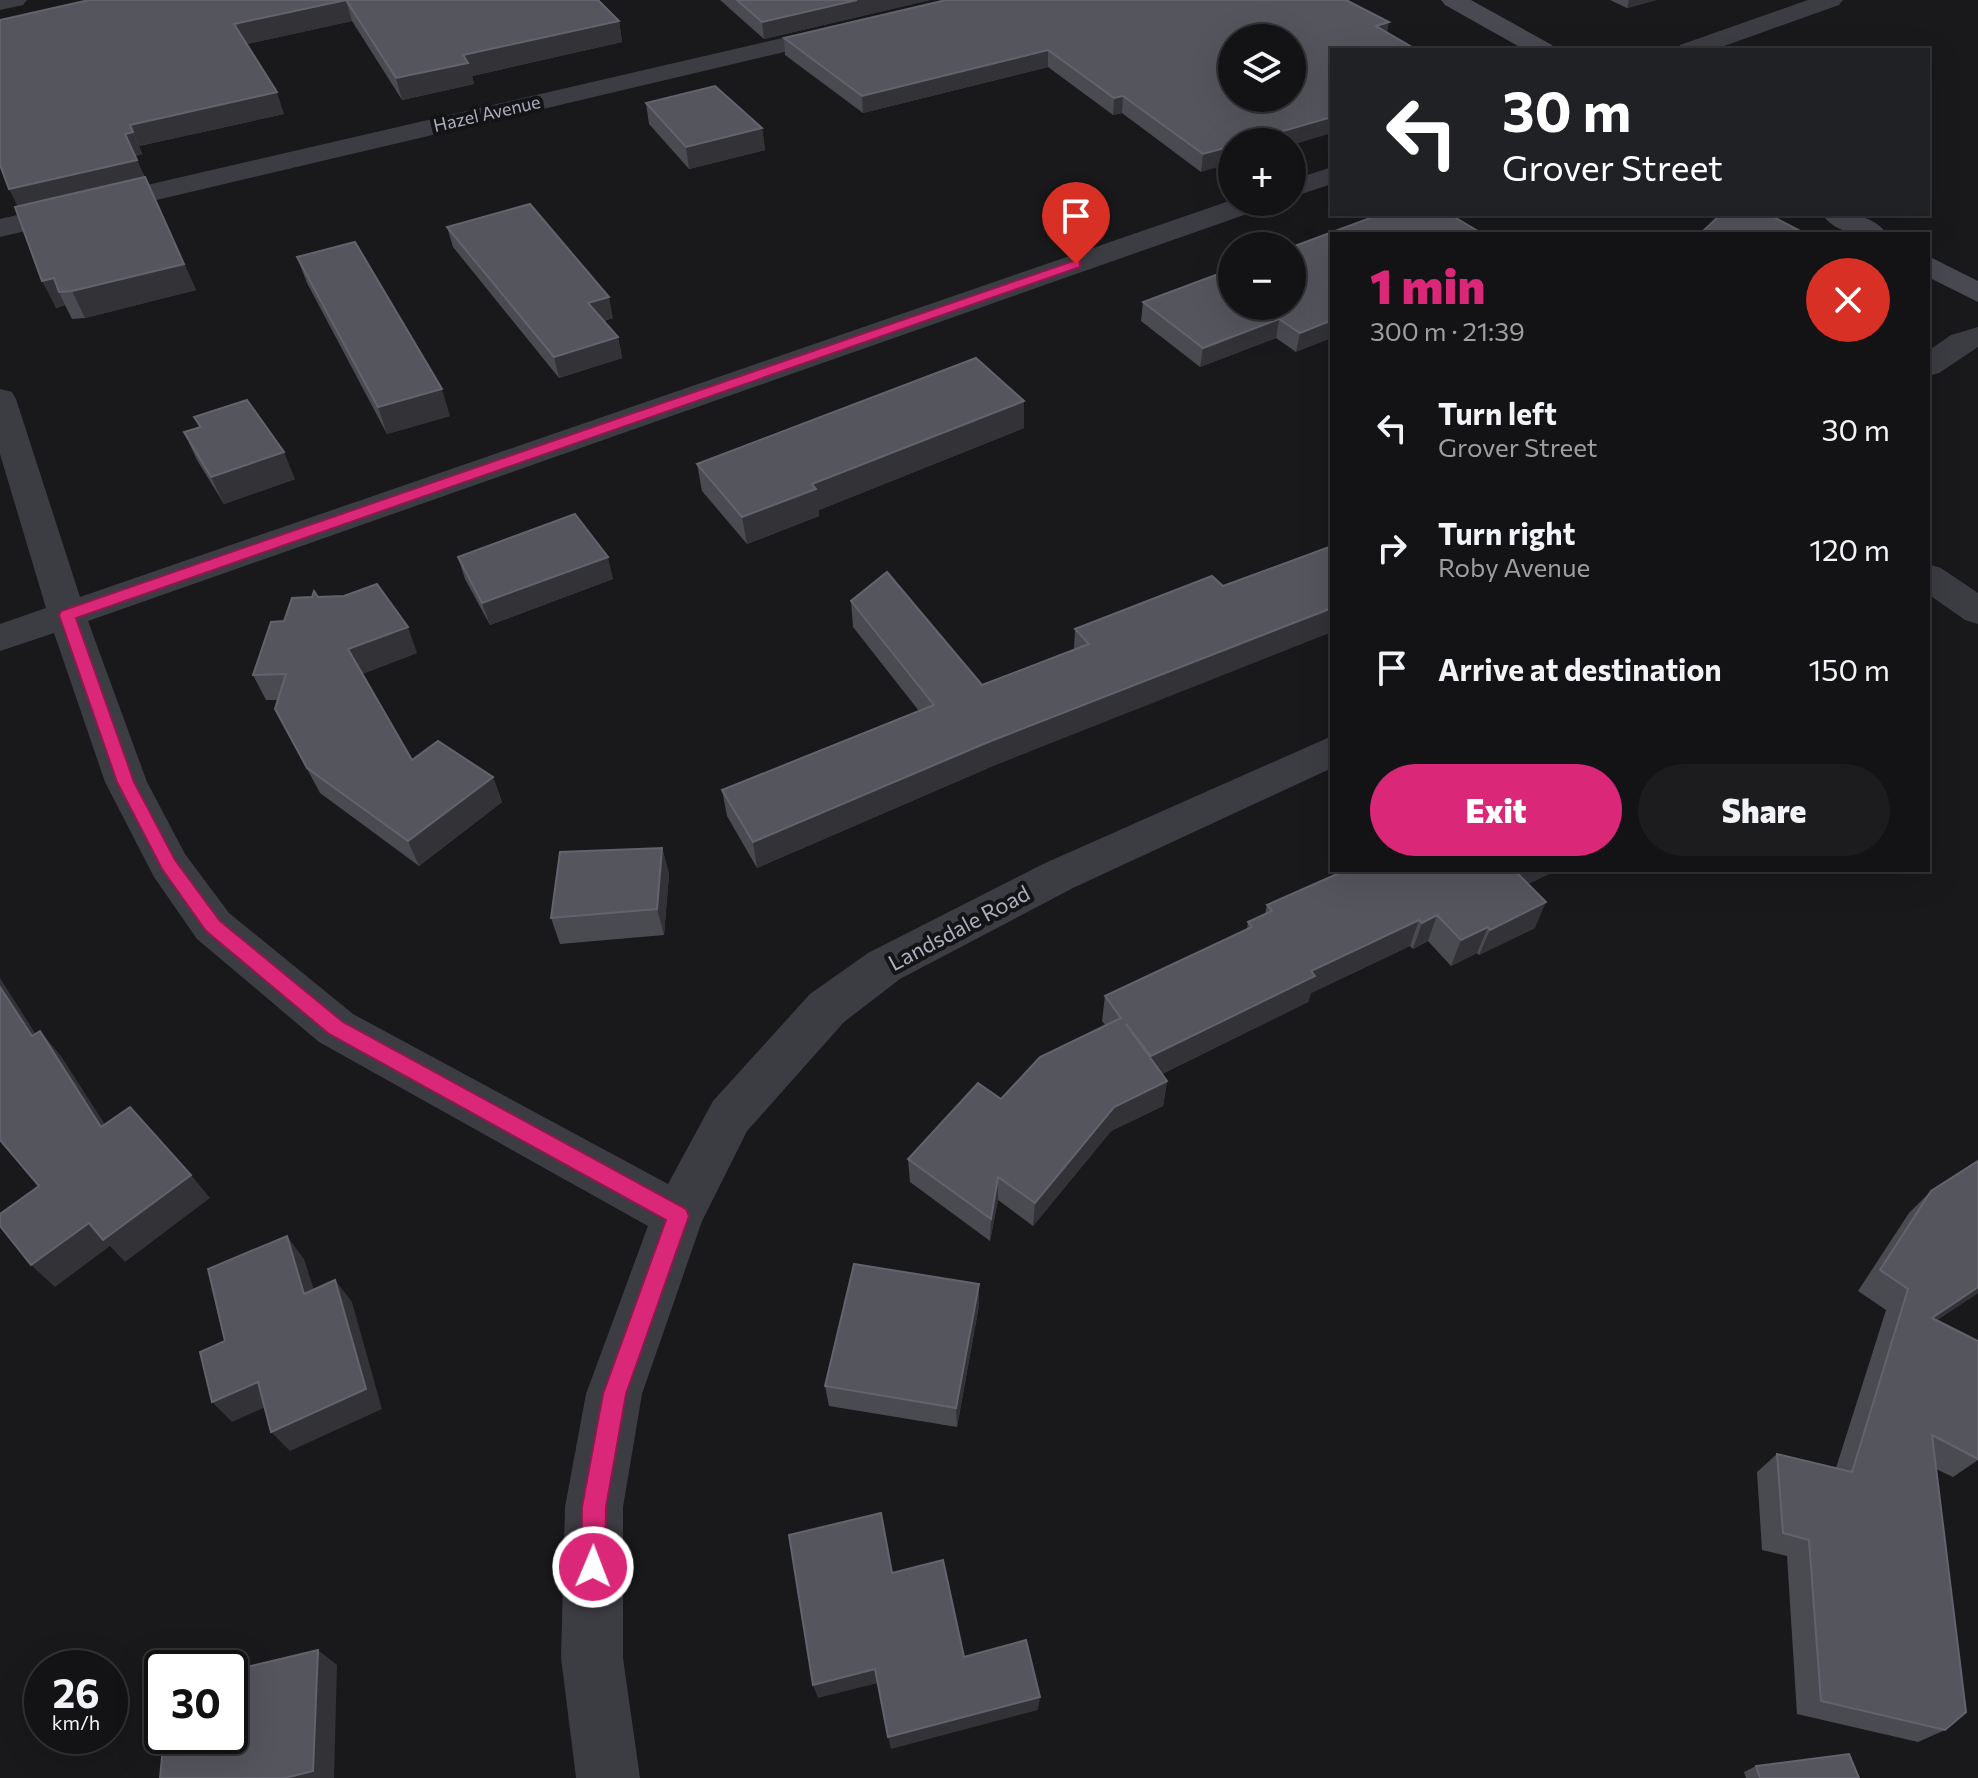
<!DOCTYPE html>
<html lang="en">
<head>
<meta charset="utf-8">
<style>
	:root { --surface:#131315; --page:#1c1c1e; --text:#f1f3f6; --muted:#9d9ea0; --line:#323234; --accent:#db2777 }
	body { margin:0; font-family:Commissioner,sans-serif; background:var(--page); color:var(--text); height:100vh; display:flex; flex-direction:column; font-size:30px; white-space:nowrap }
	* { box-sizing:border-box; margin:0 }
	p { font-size:26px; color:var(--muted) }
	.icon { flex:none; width:44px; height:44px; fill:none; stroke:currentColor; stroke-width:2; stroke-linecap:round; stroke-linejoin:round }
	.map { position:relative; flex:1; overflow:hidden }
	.drawer { position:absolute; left:1330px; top:232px; width:600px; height:640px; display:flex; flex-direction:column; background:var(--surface); border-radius:0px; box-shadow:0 8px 32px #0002,0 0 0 2px var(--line) }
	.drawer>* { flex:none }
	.hud { position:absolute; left:1330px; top:48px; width:600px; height:168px; border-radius:0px; box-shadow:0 8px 32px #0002,0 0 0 2px var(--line); background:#202124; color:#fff; overflow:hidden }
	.controls { position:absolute; left:1218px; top:24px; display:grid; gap:16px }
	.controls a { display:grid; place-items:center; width:88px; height:88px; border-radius:50%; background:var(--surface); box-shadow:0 8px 32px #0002,0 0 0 2px var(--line); font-size:40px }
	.speed { position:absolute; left:24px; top:1650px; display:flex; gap:16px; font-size:40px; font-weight:700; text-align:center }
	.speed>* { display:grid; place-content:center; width:104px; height:104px; border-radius:50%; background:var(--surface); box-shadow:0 8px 32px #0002,0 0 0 2px var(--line); line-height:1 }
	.speed small { font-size:20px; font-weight:400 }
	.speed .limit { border:4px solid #111; border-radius:12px; background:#fff; color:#111 }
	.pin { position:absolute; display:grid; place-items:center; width:68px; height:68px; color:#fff; margin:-82px -34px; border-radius:50% 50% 50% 0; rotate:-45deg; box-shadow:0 0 8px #0007 }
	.pin .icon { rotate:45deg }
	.me { position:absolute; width:88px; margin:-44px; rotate:1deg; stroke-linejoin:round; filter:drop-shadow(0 0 6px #0008) }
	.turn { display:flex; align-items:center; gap:28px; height:168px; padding:0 40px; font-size:36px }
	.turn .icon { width:104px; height:104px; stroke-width:2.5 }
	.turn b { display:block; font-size:56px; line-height:68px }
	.round { display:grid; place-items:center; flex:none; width:84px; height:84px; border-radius:42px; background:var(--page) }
	.headline { display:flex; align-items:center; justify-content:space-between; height:136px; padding:0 40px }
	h1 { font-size:48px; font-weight:800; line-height:60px; color:var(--accent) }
	.button { display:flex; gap:16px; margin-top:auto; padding:16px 40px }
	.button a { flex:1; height:92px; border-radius:48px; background:var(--accent); color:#fff; font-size:32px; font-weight:800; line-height:92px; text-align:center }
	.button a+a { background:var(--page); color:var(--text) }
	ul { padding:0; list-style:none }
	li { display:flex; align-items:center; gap:24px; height:120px; padding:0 40px }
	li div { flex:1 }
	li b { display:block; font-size:30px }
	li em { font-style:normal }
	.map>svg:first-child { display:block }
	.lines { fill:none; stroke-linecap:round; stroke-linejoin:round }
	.street { fill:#3c3c43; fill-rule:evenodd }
	.secondary { fill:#484951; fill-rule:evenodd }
	.wall { fill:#4a4a51 }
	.shaded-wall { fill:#323237 }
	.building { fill:#55555d; stroke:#62636c; stroke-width:2; fill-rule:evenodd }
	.route { fill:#db2777; stroke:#8e194d; stroke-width:2 }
	.labels { text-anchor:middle; stroke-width:8; stroke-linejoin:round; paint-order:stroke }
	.far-street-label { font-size:18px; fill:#abaebc; stroke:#141417 }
	.street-label { font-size:22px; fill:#abaebc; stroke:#141417 }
</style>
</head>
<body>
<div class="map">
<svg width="1978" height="1778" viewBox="0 0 1978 1778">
	<rect width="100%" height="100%" fill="#19191c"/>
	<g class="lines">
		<g class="street">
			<path d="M0 0H27L23 5 0 10Z"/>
			<path d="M1808 0H1843L1839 5 1713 50H1677L1680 45Z"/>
			<path d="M843 24 852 26 855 31 852 36 0 237V219Z"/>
			<path d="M1332 167V184L1292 197V180Z"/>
			<path d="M1232 200 1268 202 1264 208 88 621 147 782 185 854 229 913 353 1014 668 1184 713 1101 810 994 868 953 1043 864 1332 736V768L1073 888 900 979 844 1022 747 1131 702 1221 642 1394 623 1507V1658L640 1778H576L561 1658 565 1507 586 1394 648 1226 319 1042 197 939 154 877 105 782 54 633 0 651V624L46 608 0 454V389L12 392 16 399 80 597Z"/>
			<path d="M1978 327V347L1939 373 1928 376V351L1951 335Z"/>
			<path d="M1928 564 1941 568 1978 593V624L1965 620 1928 594Z"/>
		</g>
		<g class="secondary">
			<path d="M1441 0H1471L1552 45 1555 50H1525L1445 5Z"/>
			<path d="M1822 214C1845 214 1871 212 1887 234 1863 234 1837 236 1822 214Z"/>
			<path d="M1928 256 1978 281V302L1928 277Z"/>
		</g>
	</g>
	<g class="wall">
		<path d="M89 0H598L619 21 622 42 472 76 474 84 402 100 352 21 247 44 284 114 139 146 142 154 135 156 196 290 85 318 72 319 65 305 56 308 18 207Z"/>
		<path d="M720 0H930L764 39Z"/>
		<path d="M1346 0 1201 172 1122 113 1113 115 1048 67 863 113 785 55 784 38Z"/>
		<path d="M1610 0H1656L1627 8Z"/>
		<path d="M646 103 762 128 765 150 689 169 649 124Z"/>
		<path d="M1381 214 1296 352 1276 338 1200 367 1141 321 1143 302Z"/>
		<path d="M447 227 613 318 604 321 618 337 622 358 559 378 453 247Z"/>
		<path d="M297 257 450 416 387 434 307 283Z"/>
		<path d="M194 417 295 479 224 504 197 460 184 432 199 427Z"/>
		<path d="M1024 428 819 510V516L747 544 702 491 697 464Z"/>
		<path d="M458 557 613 579 490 625 465 579Z"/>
		<path d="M1223 586 986 769 757 868 727 816 722 790 919 711 853 627 851 601 982 685 1074 649 1075 629Z"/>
		<path d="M318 597 417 653 362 674 412 760 493 777 502 802 419 866 320 793 275 709 278 700H266L253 675 284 621Z"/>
		<path d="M662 848 669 874 664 935 560 944 551 918Z"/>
		<path d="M1346 870H1557L1528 884 1535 928 1479 955 1477 953 1451 966 1428 941 1413 949 1410 946 1311 993 1308 1002 1162 1074 1167 1081 1163 1106 1111 1131 1033 1226 998 1200 990 1241 910 1182 908 1159 1001 1099 1105 1025 1102 1021 1105 996 1247 929 1248 922 1265 914 1267 905Z"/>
		<path d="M1931 1191 1978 1293 1937 1320 1978 1460 1953 1477 1936 1469 1945 1730 1918 1742 1797 1714 1787 1556 1762 1550 1757 1472 1777 1454 1836 1468 1886 1310 1858 1291 1909 1213Z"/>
		<path d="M979 1284V1305L957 1427 829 1406 825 1386Z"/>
		<path d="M1756 1766 1859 1778H1746L1744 1772Z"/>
	</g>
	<g class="shaded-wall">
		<path d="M346 0 352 21 242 45 234 24Z"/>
		<path d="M857 0H930L764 39 762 22Z"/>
		<path d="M1629 0H1656L1627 8Z"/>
		<path d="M619 21 622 42 472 76 474 84 402 100 396 78 463 55Z"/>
		<path d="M1389 22 1386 39 1376 26Z"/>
		<path d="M1048 50V67L863 113 862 96Z"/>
		<path d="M277 92 284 114 139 146 130 125Z"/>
		<path d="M1123 96 1122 113 1113 115 1114 98Z"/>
		<path d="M1332 101V133L1292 145V142H1245Z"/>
		<path d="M762 128 765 150 689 169 686 147Z"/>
		<path d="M133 132 142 154 134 156 125 134Z"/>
		<path d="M1232 146V163L1201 172 1203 154Z"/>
		<path d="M137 160 146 182 20 211 9 189Z"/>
		<path d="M184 264 196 290 85 318 72 291Z"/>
		<path d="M54 278 59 292 65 305 56 308 42 281Z"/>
		<path d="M609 297 613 318 593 324 588 303Z"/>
		<path d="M1279 319 1276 338 1200 367 1203 348Z"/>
		<path d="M1332 320V338L1296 352 1300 333Z"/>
		<path d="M618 337 622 358 559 378 554 357Z"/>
		<path d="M442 389 450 416 387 434 378 407Z"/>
		<path d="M1024 401V428L819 510V516L747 544 742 517 812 484Z"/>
		<path d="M284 452 295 479 224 504 211 477Z"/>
		<path d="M608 557 613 579 490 625 482 603Z"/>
		<path d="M1332 608V632L986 769 757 868 753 842 986 743Z"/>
		<path d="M408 627 417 653 359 675 348 649Z"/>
		<path d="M493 777 502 802 419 866 408 841Z"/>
		<path d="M662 848 669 874 664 935 657 909Z"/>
		<path d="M1514 870H1557L1503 896Z"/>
		<path d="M1546 902 1535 928 1479 955 1490 930Z"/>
		<path d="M1437 915 1428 941 1413 949 1422 923Z"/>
		<path d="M1419 920 1410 946 1311 993 1308 1002 1148 1081 1151 1056 1311 971Z"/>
		<path d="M1488 927 1477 953 1451 966 1461 940Z"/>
		<path d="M0 978 53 1061 32 1036 0 987Z"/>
		<path d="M40 1031 61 1056 122 1151 101 1127Z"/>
		<path d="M1167 1081 1163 1106 1111 1131 1033 1226 1035 1203 1114 1107Z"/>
		<path d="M191 1175 210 1198 125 1262 110 1246 55 1287 31 1265 89 1223Z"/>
		<path d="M998 1177V1200L990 1241 991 1219Z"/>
		<path d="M287 1236 304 1259 322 1315 304 1294Z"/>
		<path d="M335 1280 352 1302 382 1409 290 1451 271 1432Z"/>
		<path d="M979 1284V1305L957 1427 956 1408Z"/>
		<path d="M1978 1287V1293L1909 1338 1932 1318Z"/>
		<path d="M258 1382 277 1402 232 1422 212 1402Z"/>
		<path d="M318 1650 337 1665 334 1778H285Z"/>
		<path d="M875 1669 878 1683 818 1698 813 1685Z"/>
		<path d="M1040 1697 1038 1710 891 1749 888 1737Z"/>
	</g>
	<g class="building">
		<path d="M89 0H598L619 21 463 55 468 63 396 78 346 0 234 24 277 92 130 125 133 132 125 134 137 160 9 189 0 165V20Z"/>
		<path d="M737 0H857L762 22Z"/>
		<path d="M946 0H1346L1389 22 1376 26 1417 50H1332V101L1329 102 1332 104V117L1245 142H1232V146L1203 154 1123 96 1114 98 1048 50 862 96 784 38ZM1232 38H1292V98H1232Z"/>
		<path d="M715 86 762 128 686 147 646 103Z"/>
		<path d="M145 177 184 264 72 291 59 292 54 278 42 281 15 207Z"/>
		<path d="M530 204 609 297 588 303 618 337 554 357 447 227Z"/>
		<path d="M1381 214H1449L1483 234H1332V320L1300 333 1279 319 1203 348 1143 302 1232 269V306H1292V247Z"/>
		<path d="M1721 214H1768L1806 234H1700Z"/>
		<path d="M355 242 442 389 378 407 297 257Z"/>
		<path d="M976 358 1024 401 812 484 816 489 742 517 697 464Z"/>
		<path d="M247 400 284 452 211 477 184 432 201 427 194 417Z"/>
		<path d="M575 514 608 557 482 603 458 557Z"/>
		<path d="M1332 546V608L986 743 753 842 722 790 934 705 851 601 887 572 982 685 1089 644 1075 629 1212 576 1223 586Z"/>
		<path d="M377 584 408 627 348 649 412 760 438 741 493 777 408 841 307 768 275 709 286 674 253 675 271 622 284 621 292 598 312 597 314 591 318 597 344 596Z"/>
		<path d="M662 848 657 909 551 918 560 852Z"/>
		<path d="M1346 870H1514L1546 902 1490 930 1488 927 1461 940 1437 915 1422 923 1419 920 1311 971 1315 976 1151 1056 1126 1024 1167 1081 1114 1107 1035 1203 998 1177 991 1219 908 1159 978 1083 1001 1099 1040 1057 1121 1018 1105 996 1252 927 1248 922 1272 911 1267 905Z"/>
		<path d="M0 987 32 1036 40 1031 101 1127 130 1107 191 1175 103 1240 89 1223 31 1265 0 1226V1214L39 1186 0 1140Z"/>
		<path d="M1978 1161V1287L1932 1318 1978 1341V1459L1932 1435 1966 1712 1945 1730 1821 1701 1809 1540 1783 1533 1777 1454 1852 1472 1908 1289 1880 1270 1931 1191Z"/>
		<path d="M287 1236 304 1294 335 1280 366 1389 271 1432 258 1382 212 1402 200 1352 225 1341 208 1269Z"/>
		<path d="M854 1264 979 1284 956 1408 825 1386Z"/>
		<path d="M881 1513 892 1573 943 1560 964 1657 1026 1640 1040 1697 888 1737 875 1669 813 1685 789 1535Z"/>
		<path d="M318 1650 313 1771 285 1778H160L164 1736H230V1671Z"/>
		<path d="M1849 1754 1859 1778H1760L1756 1766Z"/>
	</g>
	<path class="route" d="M1076 260 1080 261V267L76 618 134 782 175 860 220 921 343 1022 686 1209 689 1216 626 1394 606 1507 605 1567 602 1576 593 1579 584 1576 581 1567 582 1507 603 1394 666 1220 329 1034 206 931 162 869 117 782 59 615 61 611Z"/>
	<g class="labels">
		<g class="far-street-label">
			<text transform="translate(487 114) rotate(-13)" y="6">Hazel Avenue</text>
		</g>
		<g class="street-label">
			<text transform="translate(959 928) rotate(-28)" y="8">Landsdale Road</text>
		</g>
	</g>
</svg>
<div class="controls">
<a><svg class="icon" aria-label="layers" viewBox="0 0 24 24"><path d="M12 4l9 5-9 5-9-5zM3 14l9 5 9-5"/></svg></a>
<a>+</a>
<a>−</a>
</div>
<div class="speed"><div>26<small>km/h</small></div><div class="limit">30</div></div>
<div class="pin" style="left:1076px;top:264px;background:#d93025"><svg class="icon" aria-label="arrive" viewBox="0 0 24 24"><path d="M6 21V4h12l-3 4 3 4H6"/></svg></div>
<svg class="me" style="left:593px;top:1567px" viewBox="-20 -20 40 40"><circle r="17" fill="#db2777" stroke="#fff" stroke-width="3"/><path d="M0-11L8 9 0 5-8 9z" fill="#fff"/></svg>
<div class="hud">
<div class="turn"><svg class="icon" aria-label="left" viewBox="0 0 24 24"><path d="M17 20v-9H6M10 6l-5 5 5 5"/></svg><div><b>30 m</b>Grover Street</div></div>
</div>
<section class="drawer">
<div class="headline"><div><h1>1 min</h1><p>300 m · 21:39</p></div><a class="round" style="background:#d93025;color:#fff"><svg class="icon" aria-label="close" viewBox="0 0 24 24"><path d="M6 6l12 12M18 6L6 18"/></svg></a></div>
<ul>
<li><svg class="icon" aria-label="left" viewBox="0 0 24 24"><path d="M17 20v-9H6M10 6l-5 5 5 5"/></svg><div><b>Turn left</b><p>Grover Street</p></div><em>30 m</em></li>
<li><svg class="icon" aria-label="right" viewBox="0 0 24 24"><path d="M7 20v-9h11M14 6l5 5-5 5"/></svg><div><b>Turn right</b><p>Roby Avenue</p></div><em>120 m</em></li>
<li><svg class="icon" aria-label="arrive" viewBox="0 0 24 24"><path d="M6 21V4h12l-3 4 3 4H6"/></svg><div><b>Arrive at destination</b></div><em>150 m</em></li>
</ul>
<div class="button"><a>Exit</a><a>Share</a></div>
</section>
</div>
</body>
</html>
